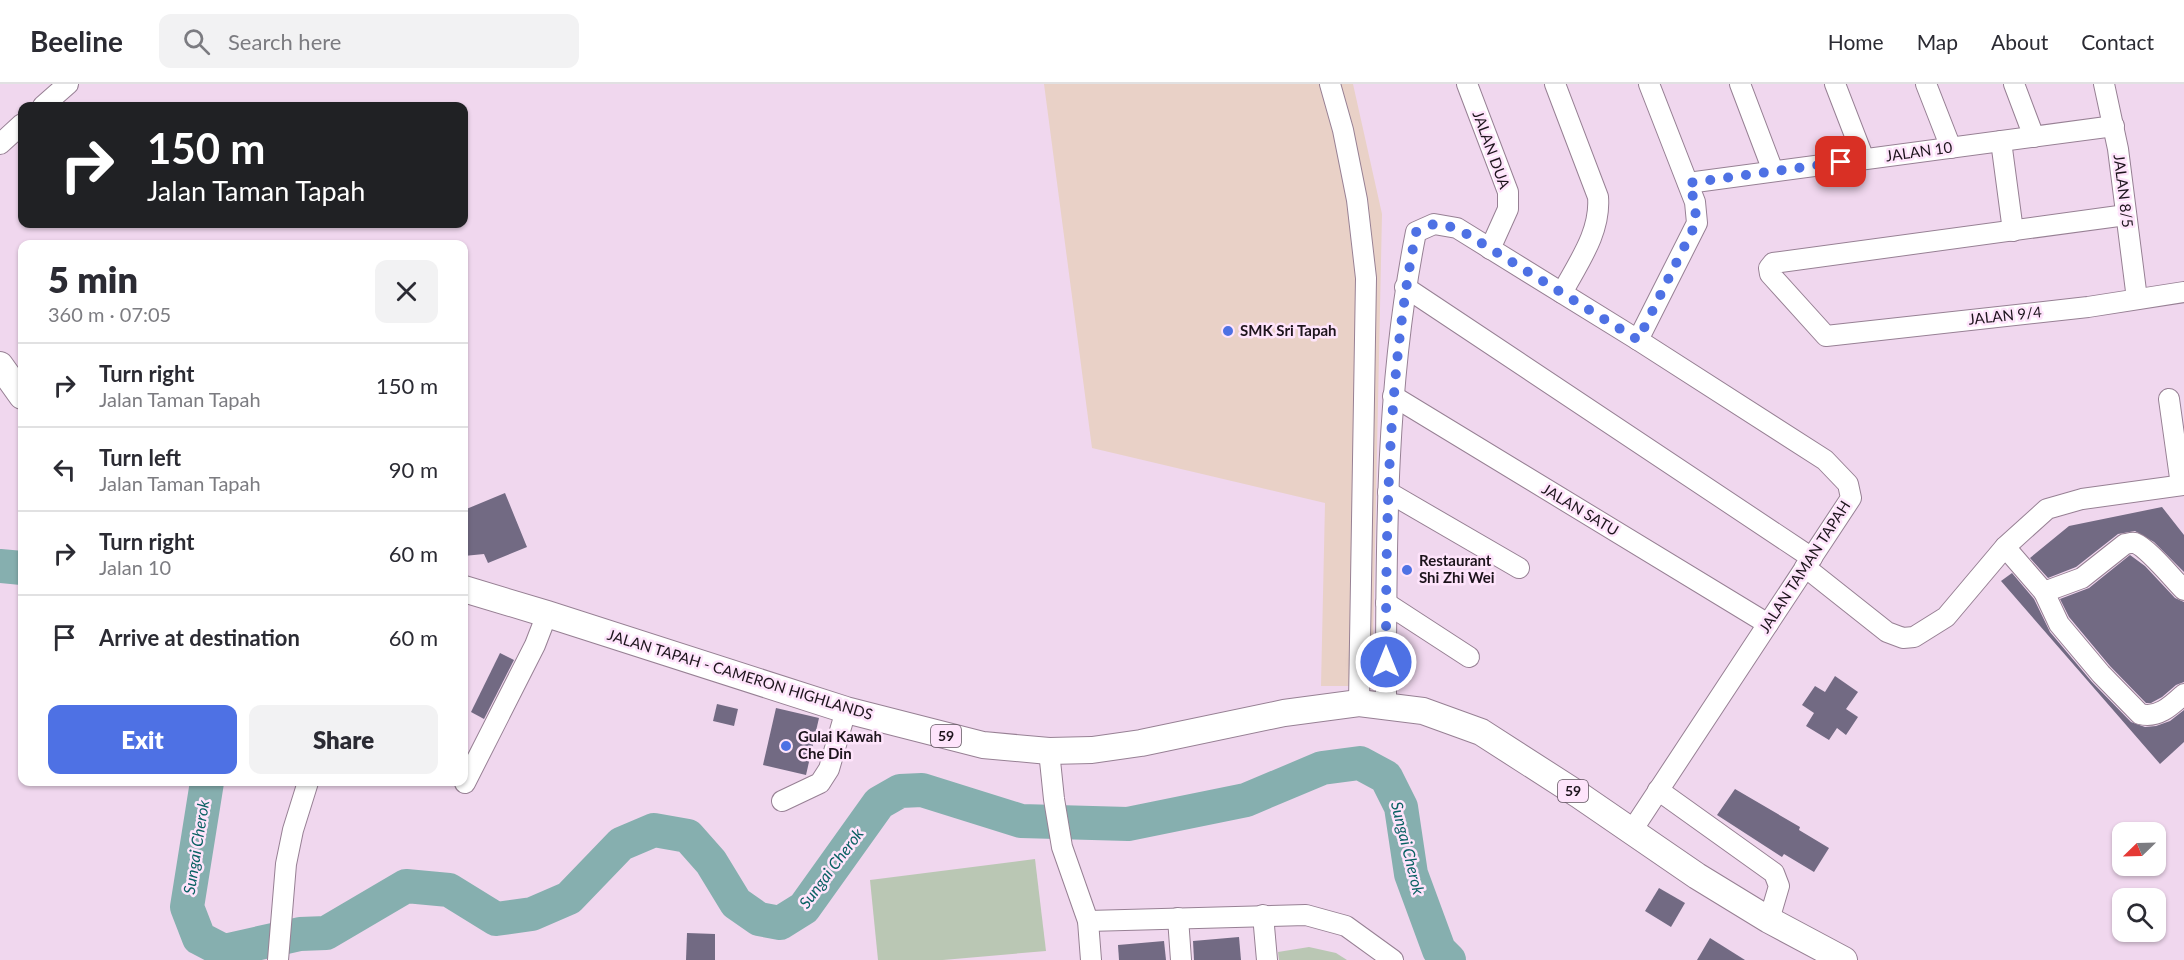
<!DOCTYPE html>
<html lang="en">
<head>
<meta charset="utf-8">
<style>
	:root { --surface:#fff; --page:#f2f2f3; --text:#2b2b33; --muted:#7c7c81; --line:#e1e1e2; --accent:#4e71e4 }
	body { margin:0; font-family:Lato,sans-serif; background:var(--page); color:var(--text); height:100vh; display:flex; flex-direction:column; font-size:22px; white-space:nowrap }
	* { box-sizing:border-box; margin:0 }
	p { font-size:20px; color:var(--muted) }
	.icon { flex:none; width:33px; height:33px; fill:none; stroke:currentColor; stroke-width:2; stroke-linecap:round; stroke-linejoin:round }
	.map { position:relative; flex:1; overflow:hidden }
	.drawer { position:absolute; left:18px; top:156px; width:450px; height:546px; display:flex; flex-direction:column; background:var(--surface); border-radius:12px; box-shadow:0 2px 4px #0004 }
	.drawer>* { flex:none }
	.hud { position:absolute; left:18px; top:18px; width:450px; height:126px; border-radius:12px; box-shadow:0 2px 4px #0004; background:#202124; color:#fff; overflow:hidden }
	.needle { width:39px; rotate:247deg }
	.buttons { position:absolute; left:2112px; top:738px; display:grid; gap:12px }
	.buttons a { display:grid; place-items:center; width:54px; height:54px; border-radius:12px; background:var(--surface); box-shadow:0 2px 4px #0004; font-size:30px }
	.pin { position:absolute; display:grid; place-items:center; width:51px; height:51px; color:#fff; margin:-26px; border-radius:12px; box-shadow:0 3px 9px #0006 }
	.me { position:absolute; width:66px; margin:-33px; rotate:0deg; stroke-linejoin:round; filter:drop-shadow(0 0 4px #0008) }
	.turn { display:flex; align-items:center; gap:21px; height:126px; padding:0 30px; font-size:27px }
	.turn .icon { width:78px; height:78px; stroke-width:2.5 }
	.turn b { display:block; font-size:42px; line-height:51px }
	.round { display:grid; place-items:center; flex:none; width:63px; height:63px; border-radius:12px; background:var(--page) }
	.head { display:flex; align-items:center; justify-content:space-between; height:102px; padding:0 30px }
	h1 { font-size:36px; font-weight:800; line-height:45px }
	.primary-button { display:flex; gap:12px; margin-top:auto; padding:12px 30px }
	.primary-button a { flex:1; height:69px; border-radius:12px; background:var(--accent); color:#fff; font-size:24px; font-weight:800; line-height:69px; text-align:center }
	.primary-button a+a { background:var(--page); color:var(--text) }
	ul { padding:0; list-style:none }
	li { display:flex; align-items:center; gap:18px; height:84px; padding:0 30px; border-top:2px solid var(--line) }
	li div { flex:1 }
	li b { display:block; font-size:22px }
	li em { font-style:normal }
	header { display:flex; align-items:center; gap:36px; box-sizing:border-box; height:84px; padding:0 30px; background:var(--surface); border-bottom:2px solid var(--line) }
	header strong { font-size:28px }
	nav { display:flex; gap:33px; margin-inline-start:auto; font-size:21px }
	.search { width:420px; height:54px; background:var(--page); display:flex; align-items:center; gap:15px; box-sizing:border-box; padding:0 21px; border-radius:12px; color:var(--muted); font-size:22px }
	.map>svg:first-child { display:block }
	.education { fill:#e9d1c7 }
	.green { fill:#bac7b4 }
	.lines { fill:none; stroke-linecap:round; stroke-linejoin:round }
	.river { stroke:#86afaf; stroke-width:34 }
	.building { fill:#726a83 }
	.minor-casing { stroke:#978094; stroke-width:22 }
	.major-casing { stroke:#978094; stroke-width:28 }
	.minor { stroke:#fff; stroke-width:20 }
	.major { stroke:#fff; stroke-width:26 }
	.route { stroke:#4e71e4; stroke-width:10; stroke-dasharray:0 18 }
	.poi-dot { fill:#4e71e4; stroke:#fee4fb; stroke-width:2 }
	.labels { text-anchor:middle; stroke-width:5; stroke-linejoin:round; paint-order:stroke }
	.shield { fill:#fee4fb; stroke:#60525f; stroke-width:1.5 }
	.shield-label { font-size:14px; font-weight:bold; fill:#1d141c }
	.street-label { font-size:15px; fill:#1d141c; stroke:#fee4fb }
	.poi-label { font-size:15px; font-weight:bold; fill:#1d141c; stroke:#fee4fb; text-anchor:start }
	.water-label { font-size:16px; font-style:italic; fill:#096163; stroke:#fee4fb }
</style>
</head>
<body>
<header>
<strong>Beeline</strong>
<div class="search"><svg class="icon" aria-label="search" viewBox="0 0 24 24"><circle cx="10" cy="10" r="6"/><path d="M15 15l6 6"/></svg>Search here</div>
<nav><a>Home</a><a>Map</a><a>About</a><a>Contact</a></nav>
</header>
<div class="map">
<svg width="2184" height="876" viewBox="0 0 2184 876">
	<rect width="100%" height="100%" fill="#f0d7ee"/>
	<path class="education" d="M1044 0H1353L1382 130 1372 605 1359 602H1321L1325 419 1092 364Z"/>
	<g class="green">
		<path d="M1035 775 1046 867 943 876H878L870 796Z"/>
		<path d="M1309 863 1336 869 1347 876H1279L1278 868Z"/>
	</g>
	<g class="lines">
		<g class="river">
			<path d="M0 482 22 484"/>
			<path d="M207 698 187 823 199 854 224 867 300 850 326 849 406 802 449 806 496 835 532 830 569 814 621 760 654 746 688 752 711 778 736 819 759 835 780 839 804 824 879 719 900 707 922 706 1021 737 1128 740 1246 716 1322 684 1360 679 1386 693 1401 723 1411 790 1439 866 1449 876"/>
		</g>
	</g>
	<g class="building">
		<path d="M505 409 527 463 488 479 484 470 464 472V426Z"/>
		<path d="M2162 423 2184 451V488L2154 458 2135 447 2118 450 2076 483 2048 494 2030 474 2069 442Z"/>
		<path d="M2130 471 2145 482 2175 514 2184 518V598L2176 601 2162 613 2151 619H2146L2110 582 2069 533 2060 515 2089 504Z"/>
		<path d="M2012 489 2034 515 2050 548 2092 598 2131 638 2145 643 2156 642 2170 637 2184 626V658L2160 680 2001 497Z"/>
		<path d="M500 569 514 576 484 635 471 628Z"/>
		<path d="M1835 592 1858 608 1846 625 1858 633 1846 651 1837 644 1829 656 1806 642 1814 629 1802 621 1815 602 1825 608Z"/>
		<path d="M717 620 738 625 734 642 713 637Z"/>
		<path d="M776 624 819 634 806 691 763 681Z"/>
		<path d="M1735 705 1800 743 1799 746 1829 764 1814 788 1784 770 1782 773 1717 731Z"/>
		<path d="M1659 804 1685 819 1671 843 1645 827Z"/>
		<path d="M687 849 715 850V876H686Z"/>
		<path d="M1239 853 1241 876H1194L1193 857Z"/>
		<path d="M1710 854 1745 876H1697Z"/>
		<path d="M1164 857 1166 876H1119L1118 861Z"/>
	</g>
	<g class="lines">
		<defs>
			<g id="minor">
				<path d="M1330 0 1343 46 1357 116 1366 194 1359 619"/>
				<path d="M1467 0 1508 108V125L1490 165"/>
				<path d="M1555 0 1598 113C1601 148 1578 179 1562 209"/>
				<path d="M1740 0 1773 87"/>
				<path d="M1835 0 1864 75"/>
				<path d="M1926 0 1951 64"/>
				<path d="M2014 0 2034 53"/>
				<path d="M2104 0 2118 65 2137 215"/>
				<path d="M43 22 68 0"/>
				<path d="M2001 57 2013 147"/>
				<path d="M0 60 22 40"/>
				<path d="M1688 99 2114 42"/>
				<path d="M2126 131 1773 179 1769 184 1770 190 1826 252 2088 223 2184 208"/>
				<path d="M1405 203 1812 474"/>
				<path d="M1638 256 1697 139 1695 118 1649 0"/>
				<path d="M1393 312 1768 540"/>
				<path d="M2169 315 2181 401"/>
				<path d="M1388 408 1519 484"/>
				<path d="M2005 463 2044 508 2082 494 2125 460C2128 460 2131 458 2135 459 2148 464 2173 495 2184 506"/>
				<path d="M1805 483 1887 548 1903 554 1914 553 1946 533 2005 463 2047 425 2082 415 2184 401"/>
				<path d="M2044 508 2059 540 2101 590 2140 630C2158 635 2172 621 2184 610"/>
				<path d="M1386 519 1469 573"/>
				<path d="M1386 621C1386 463 1385 303 1416 148L1434 140 1457 144 1638 256 1825 376 1848 400 1851 414 1631 748"/>
				<path d="M1049 667 1054 715 1062 763 1088 837 1091 876"/>
				<path d="M465 699 535 561 547 530"/>
				<path d="M1658 706 1774 789 1779 802 1769 836"/>
				<path d="M782 717 820 699 829 685 846 626"/>
				<path d="M1263 831 1267 876"/>
				<path d="M1178 834 1181 876"/>
				<path d="M1088 837 1306 831 1346 842 1393 876"/>
				<path d="M278 876 286 780 293 746 308 698"/>
			</g>
			<g id="major">
				<path d="M0 281 22 312"/>
				<path d="M464 505 547 530 846 626 983 661 1049 667 1092 666 1141 659 1284 629 1359 619 1423 627 1481 648 1579 711 1697 792 1769 836 1844 876"/>
			</g>
		</defs>
		<use href="#minor" class="minor-casing"/>
		<use href="#major" class="major-casing"/>
		<use href="#minor" class="minor"/>
		<use href="#major" class="major"/>
	</g>
	<g class="lines">
		<path class="route" d="M1386 578C1386 434 1388 289 1416 148L1434 140 1457 144 1638 256 1696 139 1695 118 1688 99 1841 78"/>
	</g>
	<g class="poi-dot">
		<circle cx="1228" cy="247" r="6"/>
		<circle cx="1407" cy="486" r="6"/>
		<circle cx="786" cy="662" r="6"/>
	</g>
	<g class="labels">
		<g class="shield">
			<rect x="931" y="641" width="30" height="22" rx="4.5"/>
			<rect x="1558" y="696" width="30" height="22" rx="4.5"/>
		</g>
		<g class="shield-label">
			<text x="946" y="657">59</text>
			<text x="1573" y="712">59</text>
		</g>
		<g class="street-label">
			<text transform="translate(1491 66) rotate(70)" y="5">JALAN DUA</text>
			<text transform="translate(1919 68) rotate(-8)" y="5">JALAN 10</text>
			<text transform="translate(2123 107) rotate(83)" y="5">JALAN 8/5</text>
			<text transform="translate(2005 232) rotate(-6)" y="5">JALAN 9/4</text>
			<text transform="translate(1580 426) rotate(31)" y="5">JALAN SATU</text>
			<text transform="translate(1805 483) rotate(-57)" y="5">JALAN TAMAN TAPAH</text>
			<text transform="translate(740 591) rotate(17)" y="5">JALAN TAPAH - CAMERON HIGHLANDS</text>
		</g>
		<g class="poi-label">
			<text x="1240" y="252">SMK Sri Tapah</text>
			<text x="1419" y="482">Restaurant<tspan x="1419" dy="17">Shi Zhi Wei</tspan></text>
			<text x="798" y="658">Gulai Kawah<tspan x="798" dy="17">Che Din</tspan></text>
		</g>
		<g class="water-label">
			<text transform="translate(196 763) rotate(-81)" y="6">Sungai Cherok</text>
			<text transform="translate(1408 764) rotate(76)" y="6">Sungai Cherok</text>
			<text transform="translate(831 784) rotate(-53)" y="6">Sungai Cherok</text>
		</g>
	</g>
</svg>
<div class="buttons">
<a><svg class="needle" viewBox="-14 -14 28 28"><path d="M0-13l5 13h-10z" fill="#e53935"/><path d="M0 13l5-13h-10z" fill="#7c7c81"/></svg></a>
<a><svg class="icon" aria-label="search" viewBox="0 0 24 24"><circle cx="10" cy="10" r="6"/><path d="M15 15l6 6"/></svg></a>
</div>
<div class="pin" style="left:1841px;top:78px;background:#d93025"><svg class="icon" aria-label="arrive" viewBox="0 0 24 24"><path d="M6 21V4h12l-3 4 3 4H6"/></svg></div>
<svg class="me" style="left:1386px;top:578px" viewBox="-20 -20 40 40"><circle r="17" fill="#4e71e4" stroke="#fff" stroke-width="3"/><path d="M0-11L8 9 0 5-8 9z" fill="#fff"/></svg>
<div class="hud">
<div class="turn"><svg class="icon" aria-label="right" viewBox="0 0 24 24"><path d="M7 20v-9h11M14 6l5 5-5 5"/></svg><div><b>150 m</b>Jalan Taman Tapah</div></div>
</div>
<section class="drawer">
<div class="head"><div><h1>5 min</h1><p>360 m · 07:05</p></div><a class="round"><svg class="icon" aria-label="close" viewBox="0 0 24 24"><path d="M6 6l12 12M18 6L6 18"/></svg></a></div>
<ul>
<li><svg class="icon" aria-label="right" viewBox="0 0 24 24"><path d="M7 20v-9h11M14 6l5 5-5 5"/></svg><div><b>Turn right</b><p>Jalan Taman Tapah</p></div><em>150 m</em></li>
<li><svg class="icon" aria-label="left" viewBox="0 0 24 24"><path d="M17 20v-9H6M10 6l-5 5 5 5"/></svg><div><b>Turn left</b><p>Jalan Taman Tapah</p></div><em>90 m</em></li>
<li><svg class="icon" aria-label="right" viewBox="0 0 24 24"><path d="M7 20v-9h11M14 6l5 5-5 5"/></svg><div><b>Turn right</b><p>Jalan 10</p></div><em>60 m</em></li>
<li><svg class="icon" aria-label="arrive" viewBox="0 0 24 24"><path d="M6 21V4h12l-3 4 3 4H6"/></svg><div><b>Arrive at destination</b></div><em>60 m</em></li>
</ul>
<div class="primary-button"><a>Exit</a><a>Share</a></div>
</section>
</div>
</body>
</html>
